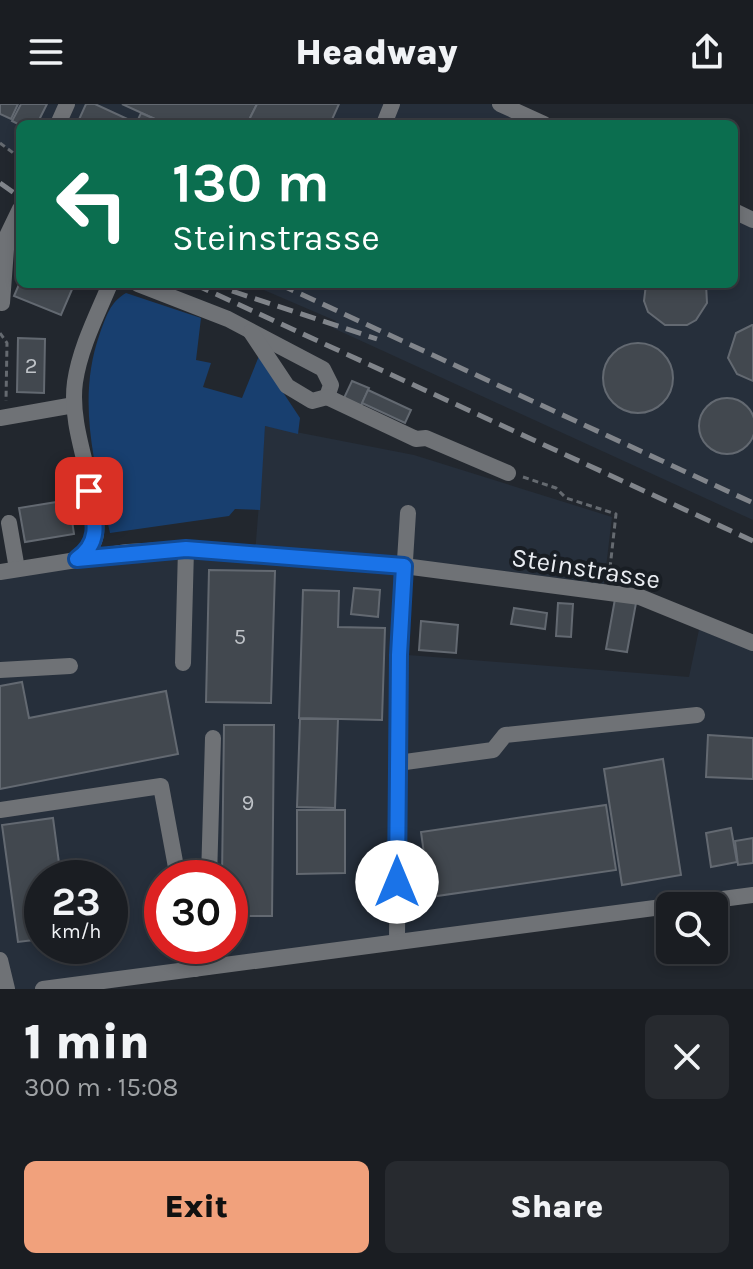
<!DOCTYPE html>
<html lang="en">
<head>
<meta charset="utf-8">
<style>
	:root { --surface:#1a1d22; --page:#272a2f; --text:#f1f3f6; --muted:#9fa2a5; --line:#383b40; --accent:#f1a17c }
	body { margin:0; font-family:Karla,sans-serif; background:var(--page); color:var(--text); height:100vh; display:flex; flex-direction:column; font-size:30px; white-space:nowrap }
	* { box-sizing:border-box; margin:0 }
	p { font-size:26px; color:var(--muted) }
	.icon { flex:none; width:44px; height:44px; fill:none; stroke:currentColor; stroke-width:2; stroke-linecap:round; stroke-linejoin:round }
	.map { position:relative; height:885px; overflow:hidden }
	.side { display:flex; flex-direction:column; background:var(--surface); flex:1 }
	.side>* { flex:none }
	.hud { position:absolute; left:16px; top:16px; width:722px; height:168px; border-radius:12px; box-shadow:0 4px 12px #0003,0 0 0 2px var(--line); background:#0b6e4f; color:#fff; overflow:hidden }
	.buttons { position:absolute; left:656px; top:788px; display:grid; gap:16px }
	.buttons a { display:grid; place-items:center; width:72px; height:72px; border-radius:12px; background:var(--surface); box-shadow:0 4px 12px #0003,0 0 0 2px var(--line); font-size:40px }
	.speed { position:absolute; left:24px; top:756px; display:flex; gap:16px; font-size:40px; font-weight:700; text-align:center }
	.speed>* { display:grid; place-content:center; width:104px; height:104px; border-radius:50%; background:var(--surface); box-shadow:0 4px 12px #0003,0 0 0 2px var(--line); line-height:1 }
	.speed small { font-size:20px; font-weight:400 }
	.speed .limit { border:12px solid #d22; background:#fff; color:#111 }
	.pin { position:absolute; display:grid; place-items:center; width:68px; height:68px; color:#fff; margin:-34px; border-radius:16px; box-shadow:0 4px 12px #0006 }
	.me { position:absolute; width:88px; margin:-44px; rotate:0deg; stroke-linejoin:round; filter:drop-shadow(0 0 6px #0008) }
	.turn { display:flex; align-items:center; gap:28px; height:168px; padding:0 24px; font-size:36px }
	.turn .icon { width:104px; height:104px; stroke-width:2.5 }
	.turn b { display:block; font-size:56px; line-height:68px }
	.round { display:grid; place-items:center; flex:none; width:84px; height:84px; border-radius:12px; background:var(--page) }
	.overview { display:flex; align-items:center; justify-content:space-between; height:136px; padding:0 24px }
	h1 { font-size:48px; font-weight:800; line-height:60px }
	.primary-button { display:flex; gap:16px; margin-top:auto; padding:16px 24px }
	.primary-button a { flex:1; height:92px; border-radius:12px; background:var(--accent); color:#111; font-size:32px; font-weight:800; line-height:92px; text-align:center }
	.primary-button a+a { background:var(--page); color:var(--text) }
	header { display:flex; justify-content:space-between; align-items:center; height:104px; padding:0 24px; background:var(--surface); font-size:36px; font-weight:800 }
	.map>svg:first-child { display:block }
	.built { fill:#262f3b; fill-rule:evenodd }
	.green { fill:#183f6f }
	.building { fill:#42484f; stroke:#636971; stroke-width:2 }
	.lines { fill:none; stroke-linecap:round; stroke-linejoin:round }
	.path { stroke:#656a70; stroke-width:3; stroke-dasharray:6 4; stroke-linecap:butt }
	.minor { stroke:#6f7276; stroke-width:16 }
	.rail { stroke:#81858b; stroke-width:5; stroke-dasharray:16 8; stroke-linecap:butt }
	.route-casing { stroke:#114b97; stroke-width:20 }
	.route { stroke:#1a73e8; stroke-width:14 }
	.labels { text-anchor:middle; stroke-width:8; stroke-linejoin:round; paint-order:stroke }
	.number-label { font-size:22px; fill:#bfc3c8 }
	.street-label { font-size:26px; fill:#e9ecf1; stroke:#191e24 }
</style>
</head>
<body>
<header><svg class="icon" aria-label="menu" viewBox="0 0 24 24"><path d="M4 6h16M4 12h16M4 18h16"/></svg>Headway<svg class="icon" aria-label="share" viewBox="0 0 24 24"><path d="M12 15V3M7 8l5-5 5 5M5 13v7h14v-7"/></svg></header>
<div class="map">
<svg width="753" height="885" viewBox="0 0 753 885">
	<rect width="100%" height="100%" fill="#22272e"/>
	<g class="built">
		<path d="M0 0H500L544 20H20V54L0 39Z"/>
		<path d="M734 107 753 116V416L333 224 336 217 250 180H734Z"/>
		<path d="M265 322 414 351 612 413 604 480 414 456 408 551 689 573 701 516 753 539V791L43 885H0V468L77 455 255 450ZM42 774H110V842H42ZM162 774H230V842H162Z"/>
	</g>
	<path class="green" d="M126 189 201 214 196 256 211 259 203 283 242 294 259 252 300 314 298 330 265 322 260 406 235 405 229 412 110 429C95 362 76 296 100 229 106 213 110 198 126 189Z"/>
	<g class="building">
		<path d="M0 0H18L11 15 0 10Z"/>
		<path d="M21 0H47L37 20 20 21 12 17Z"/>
		<path d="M86 0H95L136 19 77 20Z"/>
		<path d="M122 0H257L247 20H166Z"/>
		<path d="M257 0H339L330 20H247Z"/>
		<path d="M141 9 166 20H136Z"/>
		<path d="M20 178 73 183 61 211 14 192Z"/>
		<path d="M646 180H706L707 199 696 216 687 221H665L648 208 644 197Z"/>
		<path d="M752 221H753V277L737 270 728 254 736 229Z"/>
		<path d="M18 234 45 235 44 289 17 288Z"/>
		<circle cx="638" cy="274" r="35"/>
		<path d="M352 277 369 284 361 302 344 294Z"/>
		<path d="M368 286 411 306 405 319 362 299Z"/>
		<circle cx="727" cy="322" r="28"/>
		<path d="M69 396 74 430 25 438 19 404Z"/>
		<path d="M209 466 275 467 271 599 206 598Z"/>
		<path d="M354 484 380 486 378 513 351 510Z"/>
		<path d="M303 486 339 487 338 523 385 524 382 616 299 614Z"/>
		<path d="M615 495 636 499 627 548 606 545Z"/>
		<path d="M558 499 573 500 571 533 556 532Z"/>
		<path d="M514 504 547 509 545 525 511 520Z"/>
		<path d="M421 517 458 521 456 549 419 546Z"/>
		<path d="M22 578 29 614 166 587 178 650 0 685V582Z"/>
		<path d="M300 615H338L335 704 297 703Z"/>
		<path d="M224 621H274L272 812H230V774H222Z"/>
		<path d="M708 631 753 634V675L706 673Z"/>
		<path d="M663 655 681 771 622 781 604 665Z"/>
		<path d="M606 701 616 766 430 793 421 728Z"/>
		<path d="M297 706H345V769L297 770Z"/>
		<path d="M53 714 61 774H42V835L18 838 2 721Z"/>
		<path d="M731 724 737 758 711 763 706 729Z"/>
		<path d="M753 734V759L738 761 735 737Z"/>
	</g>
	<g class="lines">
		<g class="path">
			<path d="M0 39 20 54"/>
			<path d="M0 229 7 239 6 297"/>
			<path d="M523 373 556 384 566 394 616 410 609 473"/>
		</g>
		<g class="minor">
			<path d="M500 0 544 20"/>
			<path d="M58 20 67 0"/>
			<path d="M384 20 392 0"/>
			<path d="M734 107 753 116"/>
			<path d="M138 180 228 215 323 265 331 281 327 293"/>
			<path d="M2 199 7 132 20 105"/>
			<path d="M251 228 287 282 312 297 327 293"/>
			<path d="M327 293 416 335 426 334 508 369"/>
			<path d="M0 314 74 301"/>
			<path d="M9 419 17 465"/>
			<path d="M78 454C88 448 94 442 96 430 100 386 68 328 75 278 80 244 97 211 110 180"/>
			<path d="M0 468 127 448 186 445 404 462 640 493 753 539"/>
			<path d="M183 559 186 445"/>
			<path d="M0 566 70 562"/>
			<path d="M398 659 493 646 505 631 697 611"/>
			<path d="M0 706 161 682 178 774"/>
			<path d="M209 774 213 634"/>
			<path d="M397 837 399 551 408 409"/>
			<path d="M190 842 195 865"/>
			<path d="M0 856 7 885"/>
			<path d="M207 863V842"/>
			<path d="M43 885 753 791"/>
		</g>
		<g class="rail">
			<path d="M0 79 20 93"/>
			<path d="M194 180 753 437"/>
			<path d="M279 180 753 399"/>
			<path d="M232 187 377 235"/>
		</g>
	</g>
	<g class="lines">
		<defs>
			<path id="route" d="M89 387C94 414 103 437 77 455L186 445 404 462 399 551 397 778"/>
		</defs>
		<use href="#route" class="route-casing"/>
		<use href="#route" class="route"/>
	</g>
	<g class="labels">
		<g class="number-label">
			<text x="31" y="269">2</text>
			<text x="240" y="540">5</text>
			<text x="248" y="706">9</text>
		</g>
		<g class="street-label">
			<text transform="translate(586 464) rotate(9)" y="9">Steinstrasse</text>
		</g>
	</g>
</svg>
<div class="buttons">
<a><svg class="icon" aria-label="search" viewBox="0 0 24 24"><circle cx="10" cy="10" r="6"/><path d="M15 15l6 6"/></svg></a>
</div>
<div class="speed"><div>23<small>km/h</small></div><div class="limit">30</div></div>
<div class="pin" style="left:89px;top:387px;background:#d93025"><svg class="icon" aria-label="arrive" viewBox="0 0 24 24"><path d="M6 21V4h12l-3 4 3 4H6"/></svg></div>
<svg class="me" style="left:397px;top:778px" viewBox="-20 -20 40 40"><circle r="19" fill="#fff"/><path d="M0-13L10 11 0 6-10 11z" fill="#1a73e8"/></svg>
<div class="hud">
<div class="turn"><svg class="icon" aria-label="left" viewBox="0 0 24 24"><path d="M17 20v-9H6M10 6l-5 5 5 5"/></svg><div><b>130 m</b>Steinstrasse</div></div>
</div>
</div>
<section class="side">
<div class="overview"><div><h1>1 min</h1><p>300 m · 15:08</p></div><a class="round"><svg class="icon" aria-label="close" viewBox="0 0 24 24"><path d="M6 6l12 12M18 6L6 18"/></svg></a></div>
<div class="primary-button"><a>Exit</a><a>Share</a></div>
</section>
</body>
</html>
